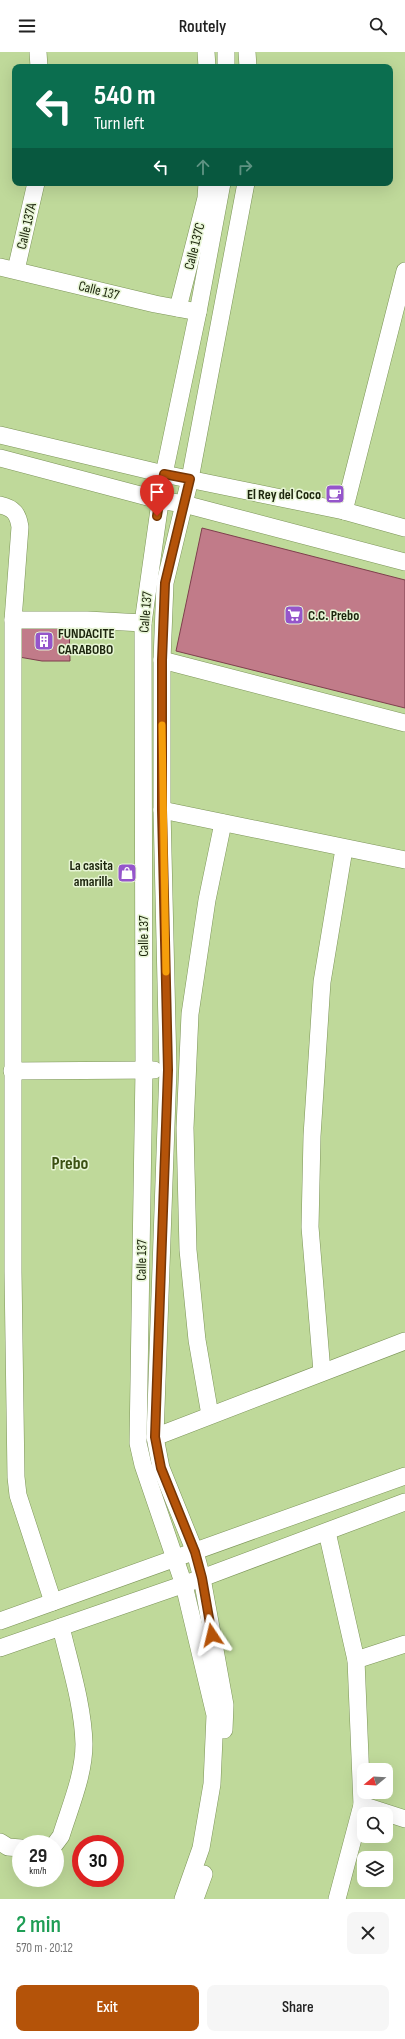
<!DOCTYPE html>
<html lang="en">
<head>
<meta charset="utf-8">
<style>
	:root { --surface:#fff; --page:#f6f6f6; --text:#222; --muted:#767676; --accent:#b45309 }
	body { margin:0; font-family:"Sofia Sans Condensed",sans-serif; background:var(--page); color:var(--text); height:100vh; display:flex; flex-direction:column; font-size:15px; white-space:nowrap }
	* { box-sizing:border-box; margin:0 }
	p { font-size:13px; color:var(--muted) }
	.icon { flex:none; width:22px; height:22px; fill:none; stroke:currentColor; stroke-width:2; stroke-linecap:round; stroke-linejoin:round }
	.map { position:relative; height:1847px; overflow:hidden }
	.drawer { display:flex; flex-direction:column; background:var(--surface); flex:1 }
	.drawer>* { flex:none }
	.hud { position:absolute; left:12px; top:12px; width:381px; height:122px; border-radius:8px; box-shadow:0 4px 16px #0002; background:#0b6e4f; color:#fff; overflow:hidden }
	.needle { width:26px; rotate:252deg }
	.buttons { position:absolute; left:357px; top:1711px; display:grid; gap:8px }
	.buttons a { display:grid; place-items:center; width:36px; height:36px; border-radius:8px; background:var(--surface); box-shadow:0 4px 16px #0002; font-size:20px }
	.speed { position:absolute; left:12px; top:1783px; display:flex; gap:8px; font-size:20px; font-weight:700; text-align:center }
	.speed>* { display:grid; place-content:center; width:52px; height:52px; border-radius:50%; background:var(--surface); box-shadow:0 4px 16px #0002; line-height:1 }
	.speed small { font-size:10px; font-weight:400 }
	.speed .limit { border:6px solid #d22; background:#fff; color:#111 }
	.pin { position:absolute; display:grid; place-items:center; width:34px; height:34px; color:#fff; margin:-41px -17px; border-radius:50% 50% 50% 0; rotate:-45deg; box-shadow:0 0 4px #0007 }
	.pin .icon { rotate:45deg }
	.me { position:absolute; width:44px; margin:-22px; rotate:350deg; stroke-linejoin:round; filter:drop-shadow(0 0 3px #0008) }
	.turn { display:flex; align-items:center; gap:14px; height:84px; padding:0 16px; font-size:18px }
	.turn .icon { width:52px; height:52px; stroke-width:2.5 }
	.turn b { display:block; font-size:28px; line-height:34px }
	.lanes { display:flex; align-items:center; height:38px; padding:0 16px; background:#0003; justify-content:center; gap:20px; direction:ltr }
	.lanes .off { opacity:.35 }
	.round { display:grid; place-items:center; flex:none; width:42px; height:42px; border-radius:8px; background:var(--page) }
	.headline { display:flex; align-items:center; justify-content:space-between; height:68px; padding:0 16px }
	h1 { font-size:24px; font-weight:600; line-height:30px; color:#1e9e55 }
	.cta { display:flex; gap:8px; margin-top:auto; padding:8px 16px }
	.cta a { flex:1; height:46px; border-radius:8px; background:var(--accent); color:#fff; font-size:16px; font-weight:600; line-height:46px; text-align:center }
	.cta a+a { background:var(--page); color:var(--text) }
	header { display:flex; justify-content:space-between; align-items:center; height:52px; padding:0 16px; background:var(--surface); font-size:18px; font-weight:600 }
	.map>svg:first-child { display:block }
	.building { fill:#c17b89; stroke:#7e3f4d }
	.lines { fill:none; stroke-linecap:round; stroke-linejoin:round }
	.minor-casing { stroke:#7c9458; stroke-width:18 }
	.minor { stroke:#fff; stroke-width:17 }
	.route-casing { stroke:#753606; stroke-width:10 }
	.route { stroke:#b45309; stroke-width:7 }
	.slow { stroke:#f59e0b; stroke-width:7 }
	.labels { text-anchor:middle; stroke-width:3; stroke-linejoin:round; paint-order:stroke }
	.street-label { font-size:14px; fill:#1c250d; stroke:#e7f5d5 }
	.poi-label { font-size:14px; font-weight:bold; fill:#1c250d; stroke:#e7f5d5; text-anchor:end }
	.district-label { font-size:18px; font-weight:bold; fill:#3b5013; stroke:#e7f5d5 }
</style>
</head>
<body>
<header><svg class="icon" aria-label="menu" viewBox="0 0 24 24"><path d="M4 6h16M4 12h16M4 18h16"/></svg>Routely<svg class="icon" aria-label="search" viewBox="0 0 24 24"><circle cx="10" cy="10" r="6"/><path d="M15 15l6 6"/></svg></header>
<div class="map">
<svg width="405" height="1847" viewBox="0 0 405 1847">
	<rect width="100%" height="100%" fill="#bfd99a"/>
	<g class="building">
		<path d="M202 476 405 528V656L176 599Z"/>
		<path d="M19 571 69 572 70 609H42L19 605Z"/>
	</g>
	<g class="lines">
		<defs>
			<g id="minor">
				<path d="M38 0 39 15"/>
				<path d="M206 0 207 15"/>
				<path d="M226 0V15"/>
				<path d="M247 0 248 15"/>
				<path d="M0 215 155 252 198 260"/>
				<path d="M16 218 36 131"/>
				<path d="M178 256 206 146 207 131"/>
				<path d="M0 383 164 422 344 459 405 476"/>
				<path d="M0 406 159 448 184 452 405 510"/>
				<path d="M0 453C14 456 18 462 20 475L13 568V1220L16 1425 18 1443 53 1550"/>
				<path d="M344 459 405 219"/>
				<path d="M13 568H87L143 571"/>
				<path d="M162 608 405 671"/>
				<path d="M162 758 405 808"/>
				<path d="M12 1019 154 1018"/>
				<path d="M322 1320 310 1175 312 1084 322 930 344 797"/>
				<path d="M210 1363 197 1288 188 1198 185 1076 190 962 207 848 223 771"/>
				<path d="M155 1385 405 1289"/>
				<path d="M327 1480 356 1608 362 1753 337 1847"/>
				<path d="M0 1569 405 1424"/>
				<path d="M0 1596 202 1526 405 1450"/>
				<path d="M356 1608 405 1592"/>
				<path d="M224 1678 225 1653 202 1526 195 1500 161 1416 155 1385 168 1017 162 758V608L165 531 190 427 246 131"/>
				<path d="M362 1753 405 1767"/>
				<path d="M0 1790 8 1795 21 1796"/>
				<path d="M55 1792 61 1784C70 1755 84 1723 84 1692 83 1653 70 1613 61 1575"/>
				<path d="M183 1847 201 1796 212 1732 215 1663 184 1533 143 1413 138 1391 144 1018 143 571 164 422 198 260 222 131"/>
				<path d="M195 1847 204 1822"/>
			</g>
		</defs>
		<use href="#minor" class="minor-casing"/>
		<use href="#minor" class="minor"/>
	</g>
	<g class="lines">
		<defs>
			<path id="route" d="M157 464 164 422 190 427 165 531 162 608V758L168 1018 155 1385 161 1416 195 1500 202 1526 212 1583"/>
		</defs>
		<use href="#route" class="route-casing"/>
		<use href="#route" class="route"/>
		<path class="slow" d="M162 673 166 920"/>
	</g>
	<defs>
		<symbol id="cafe-square" viewBox="-11 -11 22 22"><rect x="-9" y="-9" width="18" height="18" rx="4" fill="#9555cb" stroke="#e7f5d5"/><path d="M-5.5-4.5H6V0H3Q3 3.5 0 3.5H-2.5Q-5.5 3.5-5.5 0ZM3-3.2v2h1.7v-2ZM-6 4.5H4V6H-6Z" fill="#fff"/></symbol>
		<symbol id="supermarket-square" viewBox="-11 -11 22 22"><rect x="-9" y="-9" width="18" height="18" rx="4" fill="#9555cb" stroke="#e7f5d5"/><path d="M-6-5.5h2.5l.6 2H6L4.5 2H-2.5L-4.4-4H-6ZM-1.5 3.2a1.3 1.3 0 1 0 .1 0ZM3 3.2a1.3 1.3 0 1 0 .1 0Z" fill="#fff"/></symbol>
		<symbol id="building-square" viewBox="-11 -11 22 22"><rect x="-9" y="-9" width="18" height="18" rx="4" fill="#9555cb" stroke="#e7f5d5"/><path d="M-4-6H4V6H1V3H-1V6H-4ZM-2.5-4.3h1.7v1.8h-1.7ZM.8-4.3h1.7v1.8H.8ZM-2.5-1h1.7V.8h-1.7ZM.8-1h1.7V.8H.8Z" fill="#fff"/></symbol>
		<symbol id="shop-square" viewBox="-11 -11 22 22"><rect x="-9" y="-9" width="18" height="18" rx="4" fill="#9555cb" stroke="#e7f5d5"/><path d="M-5-2.5h2.3a2.7 3.5 0 0 1 5.4 0H5L5.5 6h-11ZM-1.5-2.5h3a1.5 2.3 0 0 0-3 0Z" fill="#fff"/></symbol>
	</defs>
	<g fill-rule="evenodd">
		<use href="#cafe-square" x="324" y="431" width="22" height="22"/>
		<use href="#supermarket-square" x="283" y="552" width="22" height="22"/>
		<use href="#building-square" x="33" y="578" width="22" height="22"/>
		<use href="#shop-square" x="116" y="810" width="22" height="22"/>
	</g>
	<g class="labels">
		<g class="street-label">
			<text transform="translate(26 174) rotate(-77)" y="5">Calle 137A</text>
			<text transform="translate(194 194) rotate(-76)" y="5">Calle 137C</text>
			<text transform="translate(99 238) rotate(14)" y="5">Calle 137</text>
			<text transform="translate(145 560) rotate(-85)" y="5">Calle 137</text>
			<text transform="translate(143 884) rotate(-90)" y="5">Calle 137</text>
			<text transform="translate(141 1208) rotate(-89)" y="5">Calle 137</text>
		</g>
		<g class="poi-label">
			<text x="321" y="447">El Rey del Coco</text>
			<text x="308" y="568" text-anchor="start">C.C. Prebo</text>
			<text x="58" y="586" text-anchor="start">FUNDACITE<tspan x="58" dy="16">CARABOBO</tspan></text>
			<text x="113" y="818">La casita<tspan x="113" dy="16">amarilla</tspan></text>
		</g>
		<g class="district-label">
			<text x="70" y="1117">Prebo</text>
		</g>
	</g>
</svg>
<div class="buttons">
<a><svg class="needle" viewBox="-14 -14 28 28"><path d="M0-13l5 13h-10z" fill="#e53935"/><path d="M0 13l5-13h-10z" fill="#767676"/></svg></a>
<a><svg class="icon" aria-label="search" viewBox="0 0 24 24"><circle cx="10" cy="10" r="6"/><path d="M15 15l6 6"/></svg></a>
<a><svg class="icon" aria-label="layers" viewBox="0 0 24 24"><path d="M12 4l9 5-9 5-9-5zM3 14l9 5 9-5"/></svg></a>
</div>
<div class="speed"><div>29<small>km/h</small></div><div class="limit">30</div></div>
<div class="pin" style="left:157px;top:464px;background:#d93025"><svg class="icon" aria-label="arrive" viewBox="0 0 24 24"><path d="M6 21V4h12l-3 4 3 4H6"/></svg></div>
<svg class="me" style="left:212px;top:1583px" viewBox="-20 -20 40 40"><path d="M0-17L14 15 0 8-14 15z" fill="#b45309" stroke="#fff" stroke-width="4"/></svg>
<div class="hud">
<div class="turn"><svg class="icon" aria-label="left" viewBox="0 0 24 24"><path d="M17 20v-9H6M10 6l-5 5 5 5"/></svg><div><b>540 m</b>Turn left</div></div>
<div class="lanes"><svg class="icon" aria-label="left" viewBox="0 0 24 24"><path d="M17 20v-9H6M10 6l-5 5 5 5"/></svg><svg class="icon off" aria-label="ahead" viewBox="0 0 24 24"><path d="M12 20V5M6 11l6-6 6 6"/></svg><svg class="icon off" aria-label="right" viewBox="0 0 24 24"><path d="M7 20v-9h11M14 6l5 5-5 5"/></svg></div>
</div>
</div>
<section class="drawer">
<div class="headline"><div><h1>2 min</h1><p>570 m · 20:12</p></div><a class="round"><svg class="icon" aria-label="close" viewBox="0 0 24 24"><path d="M6 6l12 12M18 6L6 18"/></svg></a></div>
<div class="cta"><a>Exit</a><a>Share</a></div>
</section>
</body>
</html>
